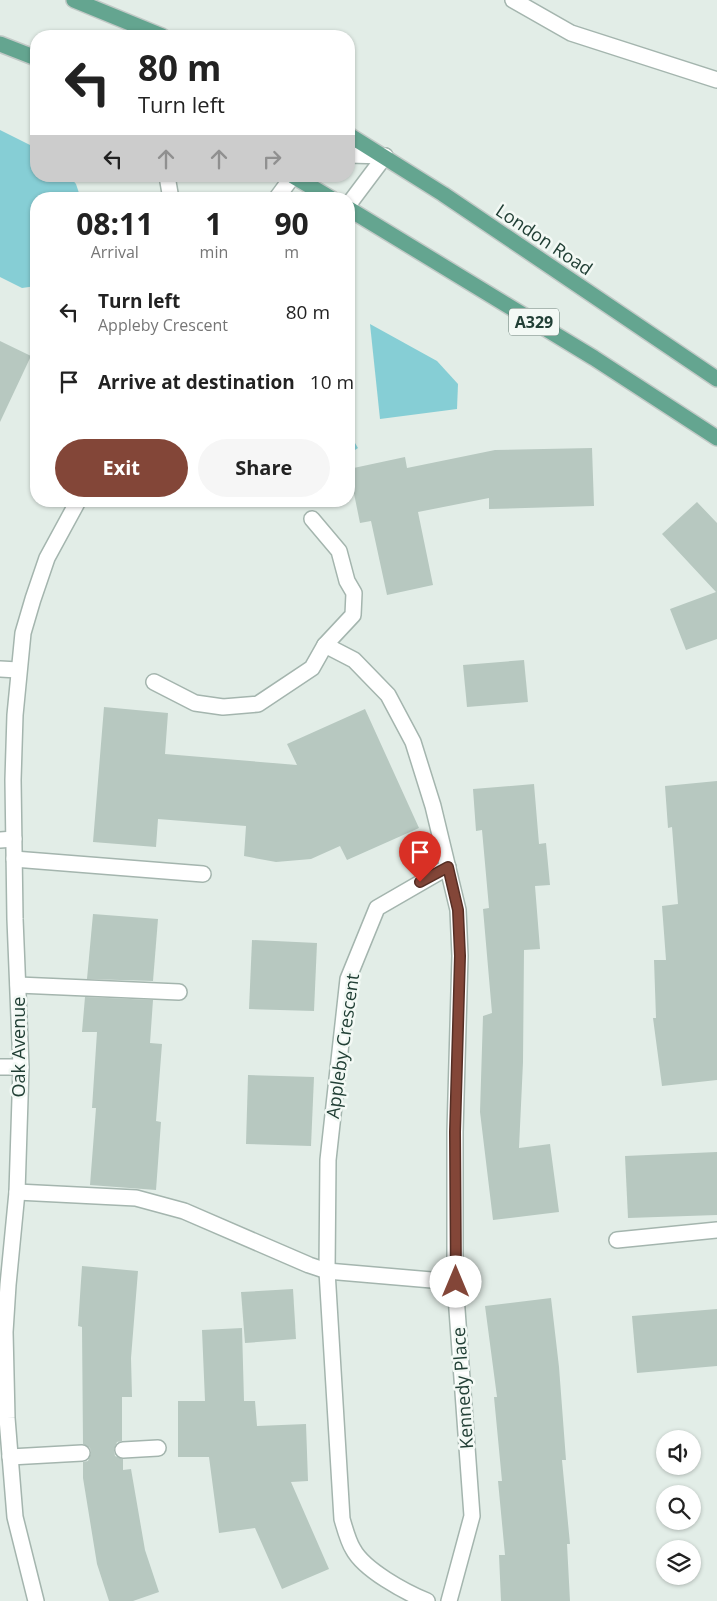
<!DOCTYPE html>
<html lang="en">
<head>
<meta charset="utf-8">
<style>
	:root { --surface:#fff; --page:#f6f6f6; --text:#222; --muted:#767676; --accent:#834638 }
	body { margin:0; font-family:"Open Sans",sans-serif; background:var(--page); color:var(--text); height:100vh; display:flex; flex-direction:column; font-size:19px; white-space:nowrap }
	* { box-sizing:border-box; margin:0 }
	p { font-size:16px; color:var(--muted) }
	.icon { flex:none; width:28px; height:28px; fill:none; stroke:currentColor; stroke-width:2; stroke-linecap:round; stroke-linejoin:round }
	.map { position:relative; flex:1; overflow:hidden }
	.side { position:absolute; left:30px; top:192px; width:325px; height:315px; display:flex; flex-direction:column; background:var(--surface); border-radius:20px; box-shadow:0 1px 4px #0004 }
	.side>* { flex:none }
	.hud { position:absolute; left:30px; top:30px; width:325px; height:152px; border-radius:20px; box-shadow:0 1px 4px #0004; background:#fff; color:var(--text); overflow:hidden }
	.buttons { position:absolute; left:656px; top:1430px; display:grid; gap:10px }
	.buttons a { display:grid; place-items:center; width:45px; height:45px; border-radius:50%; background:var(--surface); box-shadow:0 1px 4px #0004; font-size:25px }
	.pin { position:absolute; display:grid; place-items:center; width:42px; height:42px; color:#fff; margin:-51px -21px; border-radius:50% 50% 50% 0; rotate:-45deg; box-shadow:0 0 5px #0007 }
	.pin .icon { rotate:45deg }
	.me { position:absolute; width:55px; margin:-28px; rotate:0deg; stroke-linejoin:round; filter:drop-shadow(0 0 4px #0008) }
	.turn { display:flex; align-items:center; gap:18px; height:105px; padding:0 25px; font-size:22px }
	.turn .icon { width:65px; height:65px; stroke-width:2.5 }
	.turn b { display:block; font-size:35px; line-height:42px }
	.lanes { display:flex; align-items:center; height:48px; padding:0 25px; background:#0003; justify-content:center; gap:25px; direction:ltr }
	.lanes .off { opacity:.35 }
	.eta { display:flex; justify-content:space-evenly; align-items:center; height:85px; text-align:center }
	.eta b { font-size:30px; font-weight:700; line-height:35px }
	.button { display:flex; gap:10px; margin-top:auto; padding:10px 25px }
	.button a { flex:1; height:58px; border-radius:30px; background:var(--accent); color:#fff; font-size:20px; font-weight:700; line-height:58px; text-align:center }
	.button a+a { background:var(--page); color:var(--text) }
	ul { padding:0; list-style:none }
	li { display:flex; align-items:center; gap:15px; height:70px; padding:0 25px }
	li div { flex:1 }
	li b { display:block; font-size:19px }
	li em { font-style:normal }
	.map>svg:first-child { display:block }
	.water { fill:#86ced5 }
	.building { fill:#b7c8c0 }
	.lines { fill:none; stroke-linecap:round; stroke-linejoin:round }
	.service-casing { stroke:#a4b5ae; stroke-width:18 }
	.minor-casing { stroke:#a4b5ae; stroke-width:18 }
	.tertiary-casing { stroke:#a4b5ae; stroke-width:18 }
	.primary-casing { stroke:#c1c9c6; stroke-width:18 }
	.service { stroke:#fff; stroke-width:15 }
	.minor { stroke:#fff; stroke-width:15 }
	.tertiary { stroke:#fff; stroke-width:15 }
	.primary { stroke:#64a590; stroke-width:15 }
	.route-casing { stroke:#552e24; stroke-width:12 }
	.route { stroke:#834638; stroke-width:9 }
	.labels { text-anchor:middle; stroke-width:5; stroke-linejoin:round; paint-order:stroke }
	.shield { fill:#f3f9f5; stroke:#60776f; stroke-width:1 }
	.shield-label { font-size:16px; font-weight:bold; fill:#213f35 }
	.street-label { font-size:18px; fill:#213f35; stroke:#f3f9f5 }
</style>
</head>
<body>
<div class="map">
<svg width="717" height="1601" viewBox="0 0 717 1601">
	<rect width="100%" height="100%" fill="#e2ede7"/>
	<g class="water">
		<path d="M0 130 36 148V176H69L76 184 81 199H36V286L22 288 0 277Z"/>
		<path d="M370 324 437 361 458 384 457 409 380 419Z"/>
		<path d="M349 433 358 448 349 454Z"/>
	</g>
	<g class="building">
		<path d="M0 341 31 356 0 422Z"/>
		<path d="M592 448 594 506 489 509V498L418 512 433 585 387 595 371 521 360 523 349 469 405 457 407 468 495 450Z"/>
		<path d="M697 502 717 523V639L686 650 670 609 716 592 662 534Z"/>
		<path d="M524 660 528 702 467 707 463 665Z"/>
		<path d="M104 707 168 713 165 754 297 765 287 744 365 709 419 828 347 860 340 846 311 859 276 862 244 856 246 826 158 819 156 847 93 842Z"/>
		<path d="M717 781V1080L662 1086 653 1018H656L654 960H666L662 906 678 904 672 827 668 828 665 786Z"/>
		<path d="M534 784 539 844 546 843 550 885 535 886 540 949 524 950 523 1062 519 1148 550 1144 559 1212 493 1220 480 1112 483 1016 492 1013 483 909 489 908 482 830 476 831 473 789Z"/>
		<path d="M93 914 158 919 153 981 87 979Z"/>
		<path d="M252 940 317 943 314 1011 249 1009Z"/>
		<path d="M85 997 153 1000 150 1043 162 1044 156 1121 161 1122 156 1190 90 1185 96 1108H92L97 1032H82Z"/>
		<path d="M248 1075 314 1077 311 1146 246 1144Z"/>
		<path d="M717 1152V1215L628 1218 625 1156Z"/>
		<path d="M82 1266 138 1271 131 1358 132 1397H122V1441L117 1442 114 1450 115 1456 123 1459V1470L131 1469 145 1550 159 1592 133 1601H109L97 1564 83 1478V1462L88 1461 91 1453 90 1448 83 1444 82 1327 78 1326Z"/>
		<path d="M293 1289 296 1339 245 1343 241 1292Z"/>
		<path d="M551 1298 559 1367 566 1460H562L570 1544H567L570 1601H501L499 1555H505L498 1481H502L494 1397H497L485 1306Z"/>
		<path d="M717 1309V1366L637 1373 632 1316Z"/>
		<path d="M242 1328 244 1401H255L257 1426 306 1424 308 1481 291 1482 329 1569 282 1589 255 1528 219 1533 209 1457H178V1401H205L202 1330Z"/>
	</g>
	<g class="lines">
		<defs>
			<g id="service">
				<path d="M513 0 571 33 717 80"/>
				<path d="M0 840 14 839"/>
				<path d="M14 859 203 874"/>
				<path d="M18 985 179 992"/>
				<path d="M0 1067H21"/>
				<path d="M123 1450 158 1448"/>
				<path d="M10 1457 82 1453"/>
			</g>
			<g id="minor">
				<path d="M325 645 354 660 388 695 413 742 433 806 458 910 460 956 455 1132V1282L472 1516 449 1601"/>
				<path d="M0 669 18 670"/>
				<path d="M154 682 195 703 223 707 258 704 312 668 325 645 353 615 354 593 347 581 339 551 312 519"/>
				<path d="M17 1192 136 1198 184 1211 309 1265 327 1271 455 1282"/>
				<path d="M617 1240 717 1230"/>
				<path d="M427 1601C405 1592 364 1570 353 1549 348 1541 345 1529 342 1519L327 1271 328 1160 348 979 377 908 448 867"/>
			</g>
			<g id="tertiary">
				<path d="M349 155 385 156"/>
				<path d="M167 176 171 199"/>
				<path d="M276 199 293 176"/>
				<path d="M349 204 385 156"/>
				<path d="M36 1601 15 1517 7 1418 5 1332 8 1285 17 1192 21 1067 15 919 13 780 15 715 23 633 33 599 47 558 78 501"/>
			</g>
			<g id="primary">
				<path d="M74 0 162 36"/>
				<path d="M0 44 36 58"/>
				<path d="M349 135 443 194 717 379"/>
				<path d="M293 176 332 199"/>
				<path d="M349 209 594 358 717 438"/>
			</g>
		</defs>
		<use href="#service" class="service-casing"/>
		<use href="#minor" class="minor-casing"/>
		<use href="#tertiary" class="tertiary-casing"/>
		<use href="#primary" class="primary-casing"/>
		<use href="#service" class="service"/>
		<use href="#minor" class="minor"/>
		<use href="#tertiary" class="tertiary"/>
		<use href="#primary" class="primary"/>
	</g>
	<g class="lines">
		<defs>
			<path id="route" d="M420 882 448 867 458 910 460 956 455 1132 456 1282"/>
		</defs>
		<use href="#route" class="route-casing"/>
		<use href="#route" class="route"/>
	</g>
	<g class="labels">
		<rect class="shield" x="509" y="308.5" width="50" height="27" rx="4"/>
		<g class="shield-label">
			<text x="534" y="328">A329</text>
		</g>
		<g class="street-label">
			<text transform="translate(544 240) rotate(34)" y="6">London Road</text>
			<text transform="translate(343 1046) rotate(-82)" y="6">Appleby Crescent</text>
			<text transform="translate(19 1047) rotate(-90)" y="6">Oak Avenue</text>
			<text transform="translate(463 1388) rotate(-94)" y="6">Kennedy Place</text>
		</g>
	</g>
</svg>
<div class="buttons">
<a><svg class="icon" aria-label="sound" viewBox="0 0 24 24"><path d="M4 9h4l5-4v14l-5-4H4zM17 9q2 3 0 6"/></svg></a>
<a><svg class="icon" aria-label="search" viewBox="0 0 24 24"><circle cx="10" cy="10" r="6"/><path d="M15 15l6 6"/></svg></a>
<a><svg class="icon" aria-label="layers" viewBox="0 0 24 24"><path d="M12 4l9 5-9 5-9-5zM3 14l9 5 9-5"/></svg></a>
</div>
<div class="pin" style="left:420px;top:882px;background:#d93025"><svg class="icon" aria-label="arrive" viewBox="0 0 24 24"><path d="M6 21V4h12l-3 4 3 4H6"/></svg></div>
<svg class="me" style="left:456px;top:1282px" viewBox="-20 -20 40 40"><circle r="19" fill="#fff"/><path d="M0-13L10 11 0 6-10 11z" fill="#834638"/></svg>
<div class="hud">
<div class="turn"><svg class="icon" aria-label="left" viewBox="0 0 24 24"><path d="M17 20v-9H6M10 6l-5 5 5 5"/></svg><div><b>80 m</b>Turn left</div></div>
<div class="lanes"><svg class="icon" aria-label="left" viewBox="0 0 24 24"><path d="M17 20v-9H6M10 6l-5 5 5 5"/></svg><svg class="icon off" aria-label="ahead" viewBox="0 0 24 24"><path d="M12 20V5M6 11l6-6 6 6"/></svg><svg class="icon off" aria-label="ahead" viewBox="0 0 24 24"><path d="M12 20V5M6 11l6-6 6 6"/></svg><svg class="icon off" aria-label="right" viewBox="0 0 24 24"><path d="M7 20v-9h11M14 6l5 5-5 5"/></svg></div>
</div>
<section class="side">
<div class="eta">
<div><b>08:11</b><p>Arrival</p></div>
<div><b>1</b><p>min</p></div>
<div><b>90</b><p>m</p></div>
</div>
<ul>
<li><svg class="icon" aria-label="left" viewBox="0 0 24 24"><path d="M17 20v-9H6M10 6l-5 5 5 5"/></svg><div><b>Turn left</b><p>Appleby Crescent</p></div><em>80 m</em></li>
<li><svg class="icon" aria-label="arrive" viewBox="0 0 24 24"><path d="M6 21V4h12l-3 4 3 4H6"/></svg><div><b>Arrive at destination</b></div><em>10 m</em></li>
</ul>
<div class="button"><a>Exit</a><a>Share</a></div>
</section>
</div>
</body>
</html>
